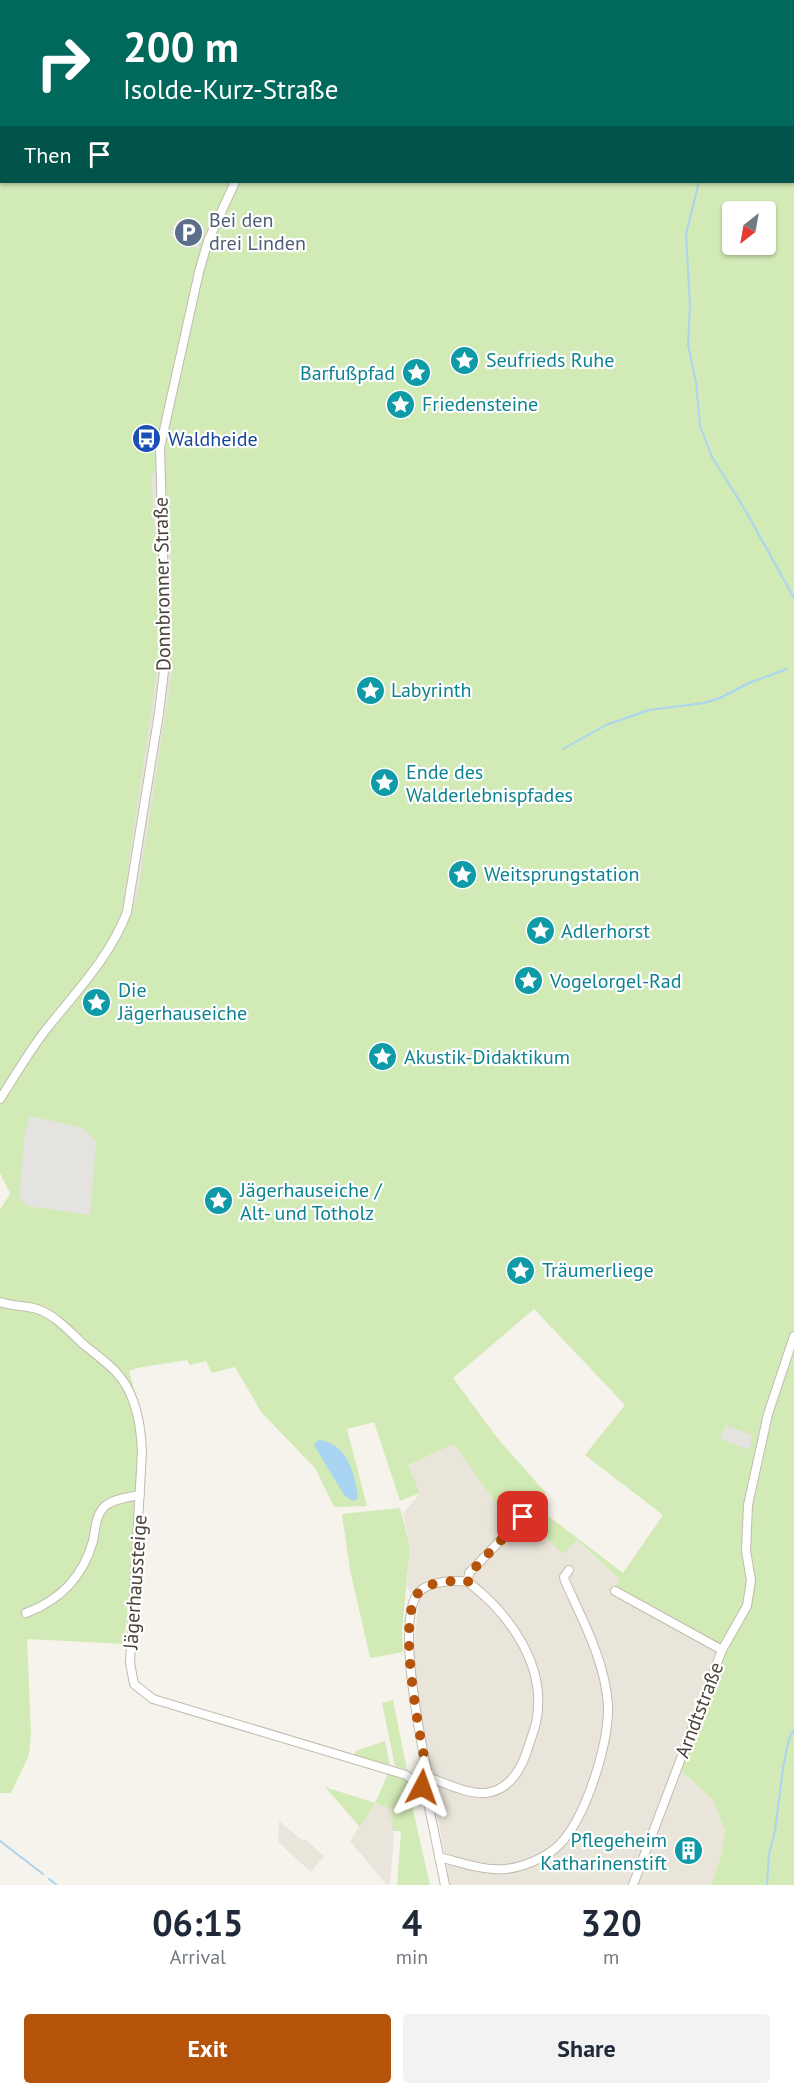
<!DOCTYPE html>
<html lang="en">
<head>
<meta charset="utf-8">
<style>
	:root { --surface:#fff; --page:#f2f2f3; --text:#1f2937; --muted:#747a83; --accent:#b45309 }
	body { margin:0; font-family:"PT Sans",sans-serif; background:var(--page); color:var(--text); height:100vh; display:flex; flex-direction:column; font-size:22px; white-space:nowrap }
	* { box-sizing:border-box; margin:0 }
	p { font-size:20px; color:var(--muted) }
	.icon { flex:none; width:33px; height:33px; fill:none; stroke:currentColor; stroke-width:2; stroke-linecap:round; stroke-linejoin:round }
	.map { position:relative; height:1885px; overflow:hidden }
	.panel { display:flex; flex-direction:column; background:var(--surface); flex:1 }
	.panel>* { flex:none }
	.guide { position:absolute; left:0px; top:0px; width:795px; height:183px; box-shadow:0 2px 4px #0004; background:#00695c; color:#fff; overflow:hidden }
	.needle { width:39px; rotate:211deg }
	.controls { position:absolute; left:722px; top:201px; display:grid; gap:12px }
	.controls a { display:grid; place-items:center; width:54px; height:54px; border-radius:6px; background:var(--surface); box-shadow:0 2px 4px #0004; font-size:30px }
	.pin { position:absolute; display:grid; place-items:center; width:51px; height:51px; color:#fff; margin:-26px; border-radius:12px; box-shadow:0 3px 9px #0006 }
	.me { position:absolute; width:66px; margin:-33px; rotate:4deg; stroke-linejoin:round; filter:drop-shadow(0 0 4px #0008) }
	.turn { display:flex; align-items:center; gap:21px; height:126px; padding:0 24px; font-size:27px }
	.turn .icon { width:78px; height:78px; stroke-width:2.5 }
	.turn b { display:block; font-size:42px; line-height:51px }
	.then { display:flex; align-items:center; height:57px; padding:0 24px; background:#0003; gap:12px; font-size:22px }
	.eta { display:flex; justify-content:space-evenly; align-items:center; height:102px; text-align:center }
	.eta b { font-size:36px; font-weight:600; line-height:42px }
	.cta { display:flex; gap:12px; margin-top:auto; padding:12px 24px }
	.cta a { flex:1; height:69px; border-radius:6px; background:var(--accent); color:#fff; font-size:24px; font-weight:600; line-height:69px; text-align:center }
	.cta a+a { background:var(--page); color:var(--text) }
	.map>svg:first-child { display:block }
	.residential { fill:#eae5da }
	.green { fill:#d2eab5; fill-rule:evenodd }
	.parking { fill:#e5e3e0 }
	.water { fill:#a9d4f2 }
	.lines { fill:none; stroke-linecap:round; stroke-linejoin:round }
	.stream { stroke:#a9d4f2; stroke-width:2 }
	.minor-casing { stroke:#c2bbae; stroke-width:10 }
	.minor { stroke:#fff; stroke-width:8 }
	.route { stroke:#b45309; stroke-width:10; stroke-dasharray:0 18 }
	.labels { text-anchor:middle; stroke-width:4.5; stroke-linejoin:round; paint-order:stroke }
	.service-label { font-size:20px; fill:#4e5e75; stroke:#fff; text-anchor:start }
	.culture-label { font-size:20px; fill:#0d838f; stroke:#fff; text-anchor:start }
	.transit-label { font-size:20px; fill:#164399; stroke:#fff; text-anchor:start }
	.street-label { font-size:20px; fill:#4b4439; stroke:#fff }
</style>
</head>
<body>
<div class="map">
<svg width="794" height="1885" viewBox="0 0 794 1885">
	<rect width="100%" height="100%" fill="#f6f3ec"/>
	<g class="residential">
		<path d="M454 1444 512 1526 523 1515 576 1540 619 1579 611 1593 718 1651 674 1764 713 1800 725 1831 721 1856 711 1885H450L420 1722 415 1664V1635L419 1600 407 1588 410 1547 403 1514 420 1493 408 1465Z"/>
		<path d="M375 1803 392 1809 394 1837 390 1882 387 1885 350 1841Z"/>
		<path d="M279 1821 302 1840 305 1839 324 1856 311 1872 278 1842Z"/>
	</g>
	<g class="green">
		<path d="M0 0H794V1885H711L721 1856 725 1831 713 1800 674 1764 718 1651 611 1593 619 1579 577 1540 563 1554 524 1515 512 1526 454 1444 408 1465 420 1493 400 1501 374 1422 347 1429 367 1506 334 1507 315 1468 261 1412 235 1367 212 1373 206 1361 190 1365 187 1360 137 1368 129 1371 139 1406 144 1443 124 1644 27 1639 31 1733 29 1755 11 1793H0V1210L10 1193 0 1173ZM2 2H794V182H2ZM732 212H765V244H732ZM534 1309 625 1405 585 1455 663 1515 623 1573 534 1505 546 1493 499 1440 453 1378Z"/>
		<path d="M400 1508 410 1547 402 1631 403 1652 370 1658 350 1570 342 1514Z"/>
		<path d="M393 1700 407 1770 395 1766 382 1703Z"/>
		<path d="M385 1741 390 1765 354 1755 356 1751Z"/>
		<path d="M388 1774 403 1777 416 1786 413 1810 430 1885H397L401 1831H393L392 1809 375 1803 360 1827 325 1787 375 1803Z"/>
	</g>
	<g class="parking">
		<path d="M176 221 206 228 198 249 170 235Z"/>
		<path d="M156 473 164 641 160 681 126 901 124 895 160 651 157 562 151 474Z"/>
		<path d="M171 540 172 671 137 898 131 912 168 668 169 634 166 541Z"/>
		<path d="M30 1116 83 1128 96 1141 90 1215 27 1206 19 1198 25 1132Z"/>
		<path d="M726 1425 752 1435 750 1450 720 1439Z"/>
	</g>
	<path class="water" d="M319 1440C348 1444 355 1474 358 1499L352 1501 344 1495 314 1445Z"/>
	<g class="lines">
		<g class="stream">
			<path d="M725 0 726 2"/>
			<path d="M699 182 686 234 690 306 688 344 696 383 700 426 712 457 744 508 794 598"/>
			<path d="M563 749 606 725 649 710 704 703 720 698 749 683 787 669"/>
			<path d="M0 1841 43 1874"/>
			<path d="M49 1879 57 1885"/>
			<path d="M767 1885 769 1854 775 1831 783 1768 789 1739 794 1730"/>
		</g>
		<defs>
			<g id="minor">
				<path d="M277 2V0"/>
				<path d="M361 2 362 0"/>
				<path d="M0 1099C16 1075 30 1049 49 1026 77 991 111 955 127 912L159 713 166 654 160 448 199 272 208 241 235 182"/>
				<path d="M0 1302C13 1307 28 1305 40 1310 57 1317 70 1332 83 1344 94 1353 105 1361 115 1371 135 1391 141 1425 142 1452L130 1663 134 1684 153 1699 406 1775 422 1787 427 1797 445 1885"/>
				<path d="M468 1582 469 1573 523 1517"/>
				<path d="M615 1591 722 1650"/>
				<path d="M26 1613C61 1600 83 1577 93 1541 96 1528 95 1516 105 1506 113 1499 129 1497 140 1495"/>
				<path d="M428 1777C445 1783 466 1794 485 1793 507 1791 519 1773 526 1754 529 1744 533 1734 536 1723 548 1667 510 1614 468 1582"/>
				<path d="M422 1787 428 1777C421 1741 395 1618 419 1592 429 1581 454 1580 468 1582"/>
				<path d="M439 1857C460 1862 483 1871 506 1869 523 1867 546 1858 559 1845 586 1818 609 1744 608 1705 605 1661 583 1621 565 1581L564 1577 569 1570"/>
				<path d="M633 1885 722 1650 747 1606 751 1580 746 1551 748 1505 768 1414 794 1336"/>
			</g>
		</defs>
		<use href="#minor" class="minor-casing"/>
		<use href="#minor" class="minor"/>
	</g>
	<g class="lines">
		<path class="route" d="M422 1787 428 1777C421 1741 395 1618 419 1592 429 1581 454 1580 468 1582L470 1573 523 1517"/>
	</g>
	<defs>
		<symbol id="parking-disc" viewBox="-11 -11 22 22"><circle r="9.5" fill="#5c6f8a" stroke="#fff"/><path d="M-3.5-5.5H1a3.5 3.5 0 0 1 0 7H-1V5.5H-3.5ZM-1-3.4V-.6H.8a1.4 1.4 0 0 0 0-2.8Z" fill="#fff"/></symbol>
		<symbol id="sight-disc" viewBox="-11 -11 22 22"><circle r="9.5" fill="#0f9aa8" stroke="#fff"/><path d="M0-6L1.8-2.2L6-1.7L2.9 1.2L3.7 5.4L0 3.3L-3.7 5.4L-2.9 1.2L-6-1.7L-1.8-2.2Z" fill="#fff"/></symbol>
		<symbol id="bus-disc" viewBox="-11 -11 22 22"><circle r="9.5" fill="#1a4fb4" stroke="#fff"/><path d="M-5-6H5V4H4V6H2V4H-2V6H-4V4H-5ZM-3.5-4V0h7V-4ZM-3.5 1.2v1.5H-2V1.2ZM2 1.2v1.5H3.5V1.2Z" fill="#fff"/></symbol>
		<symbol id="building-disc" viewBox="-11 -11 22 22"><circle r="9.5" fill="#0f9aa8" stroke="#fff"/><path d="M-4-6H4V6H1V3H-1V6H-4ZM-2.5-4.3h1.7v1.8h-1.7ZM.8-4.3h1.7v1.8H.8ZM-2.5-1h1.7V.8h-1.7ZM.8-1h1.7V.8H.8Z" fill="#fff"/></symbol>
	</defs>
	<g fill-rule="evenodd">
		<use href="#parking-disc" x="172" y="216" width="33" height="33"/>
		<use href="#sight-disc" x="448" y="344" width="33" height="33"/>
		<use href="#sight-disc" x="400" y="356" width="33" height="33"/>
		<use href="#sight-disc" x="384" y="388" width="33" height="33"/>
		<use href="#bus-disc" x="130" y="422" width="33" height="33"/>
		<use href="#sight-disc" x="354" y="674" width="33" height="33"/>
		<use href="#sight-disc" x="368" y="766" width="33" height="33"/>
		<use href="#sight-disc" x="446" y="858" width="33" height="33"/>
		<use href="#sight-disc" x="524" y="914" width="33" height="33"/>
		<use href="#sight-disc" x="512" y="964" width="33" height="33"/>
		<use href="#sight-disc" x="80" y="986" width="33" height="33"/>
		<use href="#sight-disc" x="366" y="1040" width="33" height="33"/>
		<use href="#sight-disc" x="202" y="1184" width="33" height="33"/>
		<use href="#sight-disc" x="504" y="1254" width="33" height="33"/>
		<use href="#building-disc" x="672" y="1834" width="33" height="33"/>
	</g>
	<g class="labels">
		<g class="service-label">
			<text x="209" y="227">Bei den<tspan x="209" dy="23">drei Linden</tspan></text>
		</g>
		<g class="culture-label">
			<text x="486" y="367">Seufrieds Ruhe</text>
			<text x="395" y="380" text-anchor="end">Barfußpfad</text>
			<text x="422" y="411">Friedensteine</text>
			<text x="391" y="697">Labyrinth</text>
			<text x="406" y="779">Ende des<tspan x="406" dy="23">Walderlebnispfades</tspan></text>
			<text x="484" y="881">Weitsprungstation</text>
			<text x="561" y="938">Adlerhorst</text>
			<text x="550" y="988">Vogelorgel-Rad</text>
			<text x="118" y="997">Die<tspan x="118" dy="23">Jägerhauseiche</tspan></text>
			<text x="404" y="1064">Akustik-Didaktikum</text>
			<text x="240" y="1197">Jägerhauseiche /<tspan x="240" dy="23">Alt- und Totholz</tspan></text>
			<text x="542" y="1277">Träumerliege</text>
			<text x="667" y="1847" text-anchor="end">Pflegeheim<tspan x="667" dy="23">Katharinenstift</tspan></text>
		</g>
		<g class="transit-label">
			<text x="168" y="446">Waldheide</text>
		</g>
		<g class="street-label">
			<text transform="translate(162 584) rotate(-91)" y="7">Donnbronner Straße</text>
			<text transform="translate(135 1582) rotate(-86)" y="7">Jägerhaussteige</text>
			<text transform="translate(699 1710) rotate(-69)" y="7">Arndtstraße</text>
		</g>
	</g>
</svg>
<div class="controls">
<a><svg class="needle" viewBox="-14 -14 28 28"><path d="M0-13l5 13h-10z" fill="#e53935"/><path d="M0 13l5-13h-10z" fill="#747a83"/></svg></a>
</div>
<div class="pin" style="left:523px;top:1517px;background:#d93025"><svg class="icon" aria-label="arrive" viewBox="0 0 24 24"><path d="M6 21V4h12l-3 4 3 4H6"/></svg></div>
<svg class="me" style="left:422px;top:1787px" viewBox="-20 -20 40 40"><path d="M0-17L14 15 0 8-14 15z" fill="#b45309" stroke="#fff" stroke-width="4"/></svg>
<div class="guide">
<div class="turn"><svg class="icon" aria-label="right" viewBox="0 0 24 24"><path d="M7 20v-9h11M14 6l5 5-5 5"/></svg><div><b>200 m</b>Isolde-Kurz-Straße</div></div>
<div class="then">Then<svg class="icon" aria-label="arrive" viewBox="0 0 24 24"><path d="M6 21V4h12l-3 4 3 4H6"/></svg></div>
</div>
</div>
<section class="panel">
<div class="eta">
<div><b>06:15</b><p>Arrival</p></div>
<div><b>4</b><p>min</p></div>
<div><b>320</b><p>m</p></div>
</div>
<div class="cta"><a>Exit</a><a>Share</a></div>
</section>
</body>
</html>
